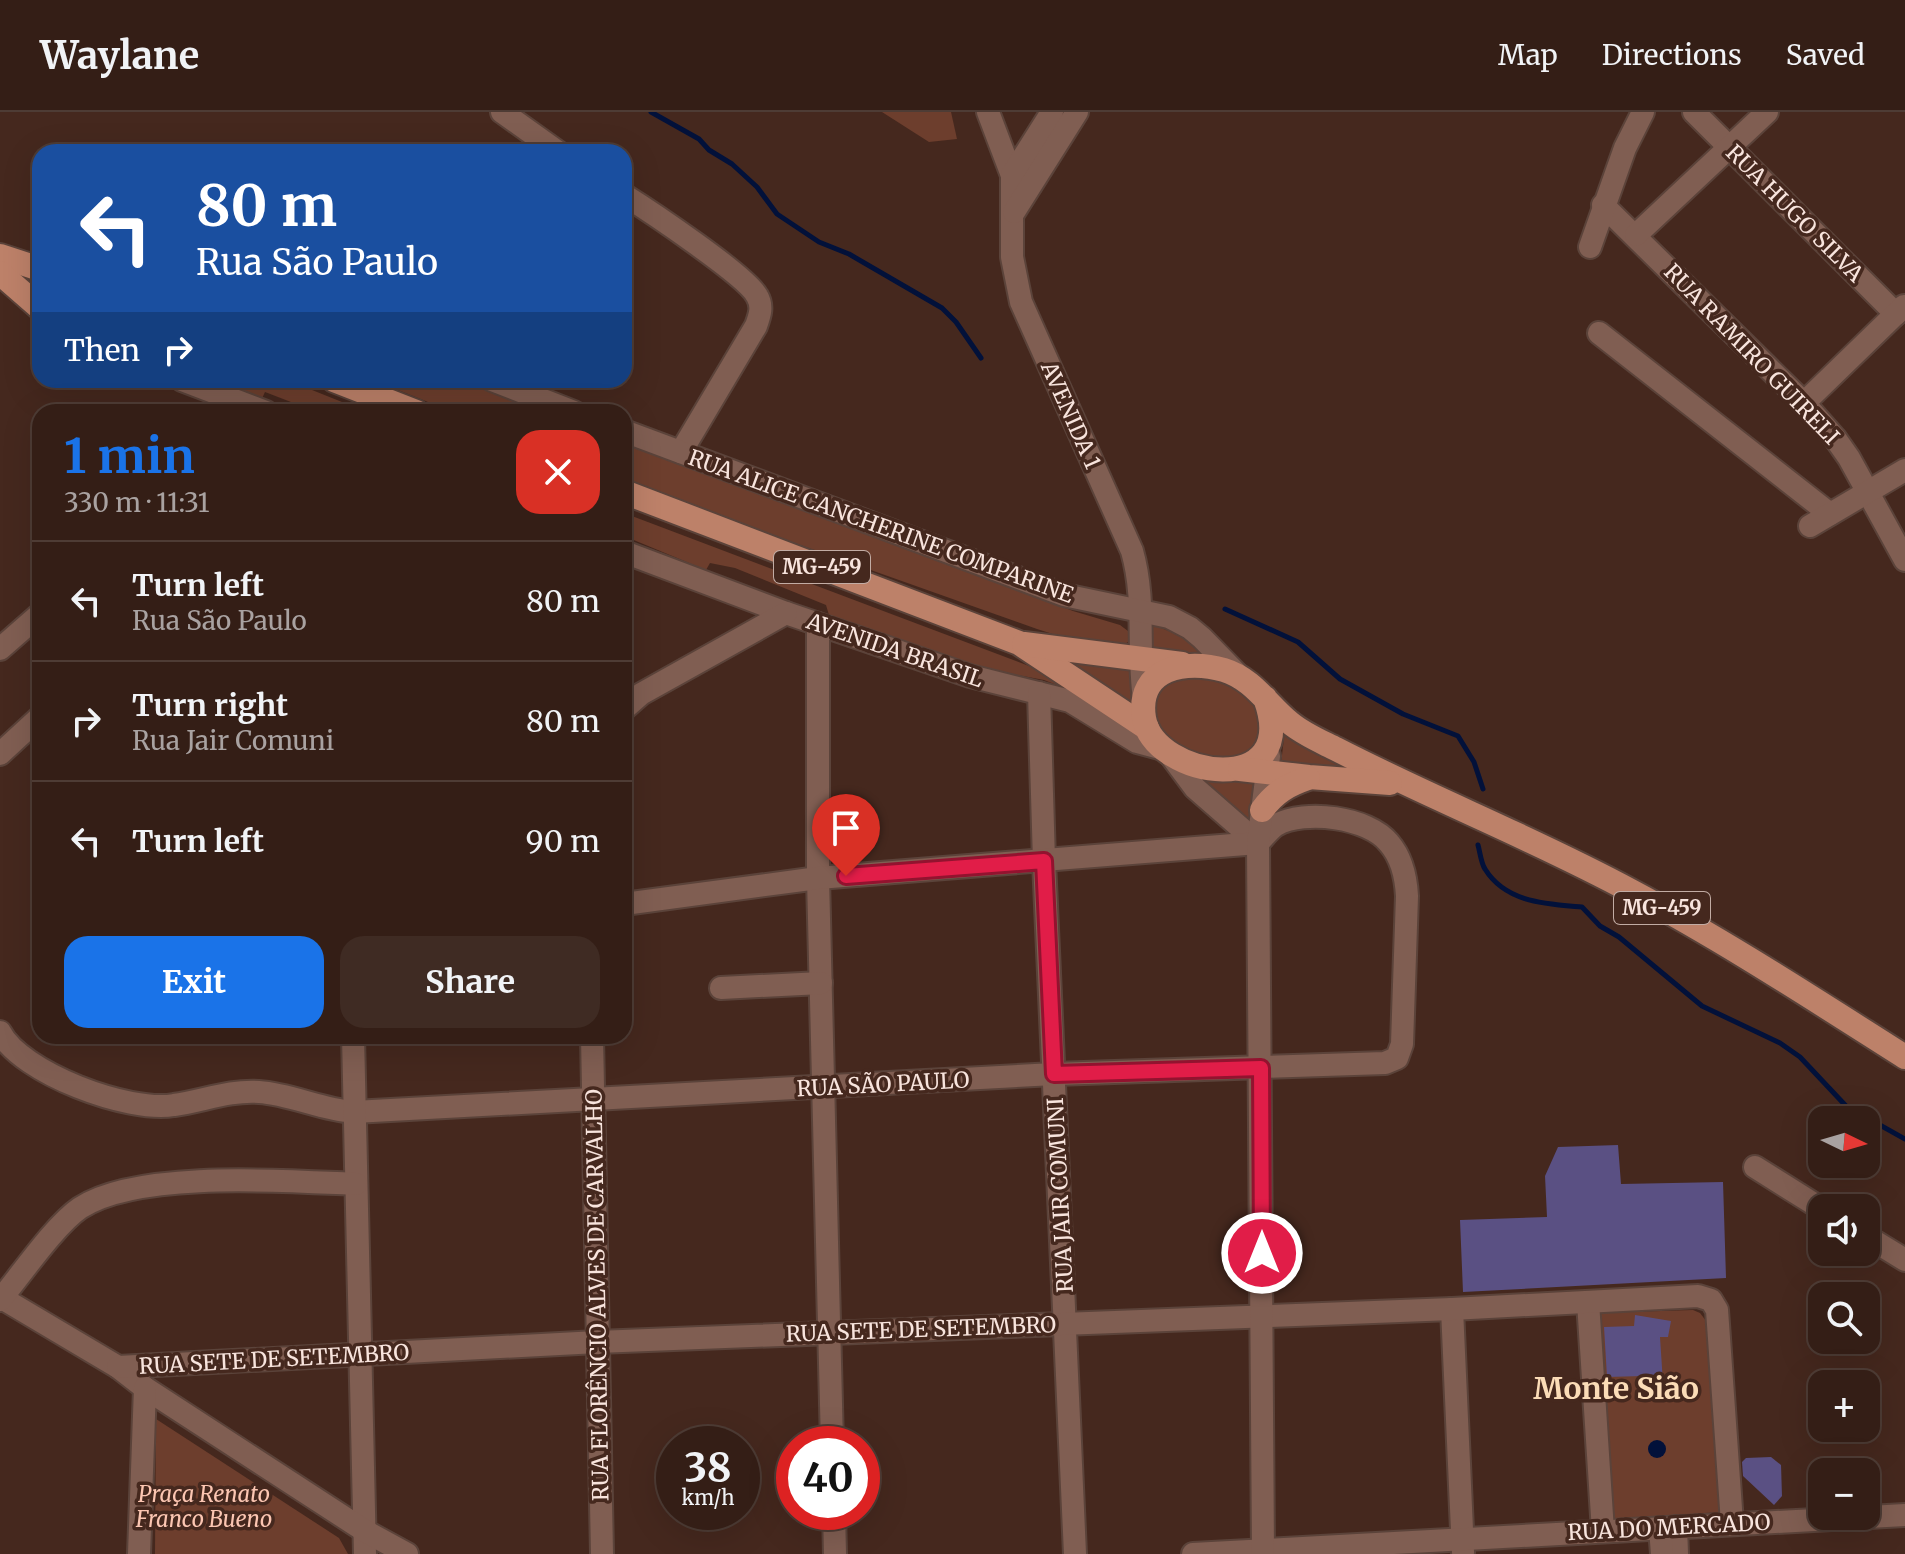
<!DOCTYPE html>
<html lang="en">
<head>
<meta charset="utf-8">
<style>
	:root { --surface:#341e16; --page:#3f2b23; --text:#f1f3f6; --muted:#a9a2a1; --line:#4e3c35; --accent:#1a73e8 }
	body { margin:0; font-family:Merriweather,serif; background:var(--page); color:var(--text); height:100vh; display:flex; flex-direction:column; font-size:30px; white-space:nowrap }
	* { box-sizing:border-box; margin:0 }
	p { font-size:26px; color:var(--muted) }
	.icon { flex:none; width:44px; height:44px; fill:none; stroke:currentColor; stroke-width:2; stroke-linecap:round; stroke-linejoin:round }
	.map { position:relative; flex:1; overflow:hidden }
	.details { position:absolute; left:32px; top:292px; width:600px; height:640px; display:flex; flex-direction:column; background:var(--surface); border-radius:24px; box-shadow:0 8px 32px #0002,0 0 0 2px var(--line) }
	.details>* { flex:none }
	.hud { position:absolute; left:32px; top:32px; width:600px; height:244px; border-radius:24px; box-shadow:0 8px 32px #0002,0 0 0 2px var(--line); background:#1a4fa0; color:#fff; overflow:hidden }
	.needle { width:52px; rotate:95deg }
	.buttons { position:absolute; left:1808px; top:994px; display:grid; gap:16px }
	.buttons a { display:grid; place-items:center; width:72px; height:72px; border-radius:16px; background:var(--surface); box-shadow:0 8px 32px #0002,0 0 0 2px var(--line); font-size:40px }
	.speed { position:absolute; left:656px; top:1314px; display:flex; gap:16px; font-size:40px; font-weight:700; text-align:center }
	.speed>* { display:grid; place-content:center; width:104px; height:104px; border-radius:50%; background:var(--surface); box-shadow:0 8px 32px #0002,0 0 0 2px var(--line); line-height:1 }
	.speed small { font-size:20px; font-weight:400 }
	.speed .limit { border:12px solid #d22; background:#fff; color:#111 }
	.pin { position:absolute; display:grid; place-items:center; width:68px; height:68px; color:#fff; margin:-82px -34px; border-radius:50% 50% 50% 0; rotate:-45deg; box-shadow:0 0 8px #0007 }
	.pin .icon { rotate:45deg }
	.me { position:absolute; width:88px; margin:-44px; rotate:0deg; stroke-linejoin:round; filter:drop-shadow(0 0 6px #0008) }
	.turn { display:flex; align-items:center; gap:28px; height:168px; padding:0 32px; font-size:36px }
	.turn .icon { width:104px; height:104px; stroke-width:2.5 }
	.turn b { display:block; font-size:56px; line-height:68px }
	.then { display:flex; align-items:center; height:76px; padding:0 32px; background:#0003; gap:16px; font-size:30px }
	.round { display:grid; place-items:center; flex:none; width:84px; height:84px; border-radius:24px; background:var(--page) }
	.overview { display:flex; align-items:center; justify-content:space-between; height:136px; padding:0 32px }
	h1 { font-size:48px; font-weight:700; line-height:60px; color:var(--accent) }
	.primary-button { display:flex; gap:16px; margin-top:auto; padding:16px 32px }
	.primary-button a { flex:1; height:92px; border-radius:24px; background:var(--accent); color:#fff; font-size:32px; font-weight:700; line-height:92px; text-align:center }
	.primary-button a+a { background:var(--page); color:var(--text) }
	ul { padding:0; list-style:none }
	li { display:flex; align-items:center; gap:24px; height:120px; padding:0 32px; border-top:2px solid var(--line) }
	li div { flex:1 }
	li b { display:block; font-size:30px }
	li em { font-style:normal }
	header { display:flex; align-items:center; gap:48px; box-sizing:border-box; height:112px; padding:0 40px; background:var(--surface); border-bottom:2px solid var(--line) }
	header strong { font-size:38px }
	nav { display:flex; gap:44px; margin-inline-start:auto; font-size:28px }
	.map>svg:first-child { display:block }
	.green { fill:#6d3e2d }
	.water { fill:#02113a }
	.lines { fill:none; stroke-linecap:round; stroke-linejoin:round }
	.stream { stroke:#02113a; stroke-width:5 }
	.building { fill:#5a5083 }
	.minor-casing { stroke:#5b433a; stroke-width:26 }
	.major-casing { stroke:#5b433a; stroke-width:28 }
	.minor { stroke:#805e52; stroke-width:22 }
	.major { stroke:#bd8169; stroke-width:24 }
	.route-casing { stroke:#92132f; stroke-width:20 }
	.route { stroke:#e11d48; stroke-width:14 }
	.labels { text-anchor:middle; stroke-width:7; stroke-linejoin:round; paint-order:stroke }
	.shield { fill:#45281e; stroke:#c2aca4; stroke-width:2 }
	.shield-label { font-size:20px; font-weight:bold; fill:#f8e4dd }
	.street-label { font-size:22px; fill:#f8e4dd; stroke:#45281e }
	.park-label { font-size:22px; font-style:italic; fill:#fcc6b2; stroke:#45281e }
	.district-label { font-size:30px; font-weight:bold; fill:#fbdcb7; stroke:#45281e }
</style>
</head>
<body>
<header>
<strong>Waylane</strong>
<nav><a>Map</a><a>Directions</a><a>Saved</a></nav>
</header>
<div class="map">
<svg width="1905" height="1442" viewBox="0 0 1905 1442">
	<rect width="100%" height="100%" fill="#45281e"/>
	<g class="green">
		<path d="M882 0H951L957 27 929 30Z"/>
		<path d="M200 268H287L367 300H317L265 280 259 293Z"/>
		<path d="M373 268H468L551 300H453Z"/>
		<path d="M624 328 1073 499 1120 513 1128 519V530L1122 534 1115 533 1059 524 1037 517 789 429 624 367Z"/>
		<path d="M624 401 1029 554 1080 582 1044 568 969 554 829 503 826 493 735 456 710 451 706 458 624 424Z"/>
		<path d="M1149 511 1186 526 1211 545 1148 536Z"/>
		<path d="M1047 540 1131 552 1132 594Z"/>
		<path d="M1194 562 1228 569 1256 593 1263 622C1258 628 1253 637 1247 641 1215 660 1137 626 1158 583 1160 578 1164 572 1170 570 1177 566 1186 565 1194 562Z"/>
		<path d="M1285 617 1357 659 1281 652Z"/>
		<path d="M1190 658 1258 668 1253 718Z"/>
		<path d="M1693 1198 1700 1201 1713 1218 1722 1400 1607 1407 1595 1201Z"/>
		<path d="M156 1307 339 1426 348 1442H155Z"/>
	</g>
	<circle class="water" cx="1657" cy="1337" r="9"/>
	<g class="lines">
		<g class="stream">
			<path d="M651 0 699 27 709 38 732 52 757 75 777 102 819 130 849 142 942 196 956 210 981 246"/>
			<path d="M1225 497 1298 530 1340 567 1403 602 1458 624 1474 650 1483 677"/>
			<path d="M1478 733C1480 740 1481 751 1485 757 1506 791 1547 792 1582 795L1600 814 1619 825 1702 894 1780 931 1800 945 1846 994 1905 1027"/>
		</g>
	</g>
	<g class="building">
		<path d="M1618 1033 1621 1072 1723 1070 1726 1166 1463 1180 1460 1108 1547 1105 1545 1064 1558 1035Z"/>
		<path d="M1635 1203 1671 1209 1668 1225H1660L1663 1271 1643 1273V1264L1607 1265 1604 1215 1634 1214Z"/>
		<path d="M1771 1345 1781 1353 1782 1384 1774 1393 1743 1364 1742 1350 1746 1346Z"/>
	</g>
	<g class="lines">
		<defs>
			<g id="minor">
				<path d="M502 0 558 40"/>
				<path d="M988 0 1016 74"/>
				<path d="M1052 0 1012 63V145L1021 190 1132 439C1146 488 1137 537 1144 587"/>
				<path d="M1694 0 1896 202"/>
				<path d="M624 83C648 98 747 164 757 184 763 194 760 203 756 214L681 340"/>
				<path d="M1603 93 1804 291 1835 326 1849 346 1905 448"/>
				<path d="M1014 100 1077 0"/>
				<path d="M1636 123 1767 0"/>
				<path d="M1590 135 1625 36 1643 0"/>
				<path d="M1599 221 1830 402"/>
				<path d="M182 268 266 300"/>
				<path d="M492 268 574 300"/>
				<path d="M1804 291 1904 194"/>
				<path d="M624 319 1064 483 1169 505 1190 516 1202 526 1239 564"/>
				<path d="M1810 414 1905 358"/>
				<path d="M624 440 786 501 970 564 1070 589 1137 630 1163 637"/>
				<path d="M818 512V766L832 1332"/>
				<path d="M0 537 40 502"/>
				<path d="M1039 581 1044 749 1075 1442"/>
				<path d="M624 597 641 582 786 501"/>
				<path d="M1169 641 1195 676 1258 731"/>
				<path d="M0 642 40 605"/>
				<path d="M624 792 818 766 1258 731"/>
				<path d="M721 876 821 871"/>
				<path d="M0 920C21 961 129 1001 174 993 203 989 229 978 259 980 291 982 322 998 354 1000L1054 962 1385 951 1397 946 1402 932 1407 784C1406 765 1402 746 1389 731 1368 705 1305 697 1276 713 1269 718 1264 725 1258 731"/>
				<path d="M353 924 365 1442"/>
				<path d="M592 924 602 1442"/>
				<path d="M1755 1055 1822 1097"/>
				<path d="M1866 1124 1905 1148"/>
				<path d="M0 1185 118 1255 145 1276 365 1419 407 1442"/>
				<path d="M0 1188C21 1163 55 1113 80 1096 137 1058 286 1069 356 1072"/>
				<path d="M1588 1190 1603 1419"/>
				<path d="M1452 1197 1463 1440"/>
				<path d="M118 1255 597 1230 1452 1197 1698 1184 1711 1188 1717 1198 1732 1411"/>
				<path d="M834 1400 835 1442"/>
				<path d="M1676 1415 1677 1442"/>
				<path d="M1660 1416 1662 1442"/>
				<path d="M139 1442 145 1276"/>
				<path d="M1193 1442 1905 1403"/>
				<path d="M1263 1442 1258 731 1269 644"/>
			</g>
			<g id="major">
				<path d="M0 144 40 157"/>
				<path d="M0 161 40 196"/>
				<path d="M334 268 416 300"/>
				<path d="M624 380 1019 531 1147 616"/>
				<path d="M1024 532 1182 552"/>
				<path d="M1265 586C1303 689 1154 667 1144 606 1136 555 1187 547 1224 558 1253 567 1267 592 1289 610 1303 622 1320 629 1336 637 1433 687 1535 727 1631 779 1725 829 1815 888 1905 945"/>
				<path d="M1240 657 1309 665 1390 671"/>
				<path d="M1262 698C1275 680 1288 673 1308 666"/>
			</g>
		</defs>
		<use href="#minor" class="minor-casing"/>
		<use href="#major" class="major-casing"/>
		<use href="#minor" class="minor"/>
		<use href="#major" class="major"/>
	</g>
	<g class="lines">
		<defs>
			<path id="route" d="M846 764 1044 749 1054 962 1261 956 1262 1141"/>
		</defs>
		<use href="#route" class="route-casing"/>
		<use href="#route" class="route"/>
	</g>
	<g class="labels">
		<g class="shield">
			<rect x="774" y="439" width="96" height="32" rx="6"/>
			<rect x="1614" y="780" width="96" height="32" rx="6"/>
		</g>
		<g class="shield-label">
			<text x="822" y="462">MG-459</text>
			<text x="1662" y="803">MG-459</text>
		</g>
		<g class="street-label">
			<text transform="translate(1795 101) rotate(45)" y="8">RUA HUGO SILVA</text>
			<text transform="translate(1752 242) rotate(46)" y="8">RUA RAMIRO GUIRELI</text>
			<text transform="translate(1071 303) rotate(66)" y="8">AVENIDA 1</text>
			<text transform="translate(881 414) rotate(20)" y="8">RUA ALICE CANCHERINE COMPARINE</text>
			<text transform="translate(895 538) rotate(19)" y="8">AVENIDA BRASIL</text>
			<text transform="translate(883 972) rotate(-3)" y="8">RUA SÃO PAULO</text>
			<text transform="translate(1060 1083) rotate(-93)" y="8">RUA JAIR COMUNI</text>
			<text transform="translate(597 1183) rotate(-91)" y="8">RUA FLORÊNCIO ALVES DE CARVALHO</text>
			<text transform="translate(921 1217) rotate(-2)" y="8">RUA SETE DE SETEMBRO</text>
			<text transform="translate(274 1247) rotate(-3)" y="8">RUA SETE DE SETEMBRO</text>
			<text transform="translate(1669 1415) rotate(-3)" y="8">RUA DO MERCADO</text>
		</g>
		<g class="park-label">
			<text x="204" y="1390">Praça Renato<tspan x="204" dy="25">Franco Bueno</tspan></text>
		</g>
		<g class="district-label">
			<text x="1616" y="1287">Monte Sião</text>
		</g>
	</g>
</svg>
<div class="buttons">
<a><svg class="needle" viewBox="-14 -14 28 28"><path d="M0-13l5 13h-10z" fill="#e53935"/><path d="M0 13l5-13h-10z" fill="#a9a2a1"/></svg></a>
<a><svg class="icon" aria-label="sound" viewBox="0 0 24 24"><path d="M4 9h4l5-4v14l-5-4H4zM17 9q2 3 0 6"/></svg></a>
<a><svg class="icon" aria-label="search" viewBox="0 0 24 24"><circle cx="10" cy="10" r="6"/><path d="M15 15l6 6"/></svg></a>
<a>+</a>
<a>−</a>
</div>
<div class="speed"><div>38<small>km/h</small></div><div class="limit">40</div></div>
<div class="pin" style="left:846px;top:764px;background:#d93025"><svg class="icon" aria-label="arrive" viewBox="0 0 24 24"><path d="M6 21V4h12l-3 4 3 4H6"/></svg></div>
<svg class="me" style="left:1262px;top:1141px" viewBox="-20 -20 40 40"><circle r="17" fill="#e11d48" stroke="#fff" stroke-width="3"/><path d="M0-11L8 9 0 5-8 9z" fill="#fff"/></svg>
<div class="hud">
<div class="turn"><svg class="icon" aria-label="left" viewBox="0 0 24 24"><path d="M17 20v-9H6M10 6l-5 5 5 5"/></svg><div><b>80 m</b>Rua São Paulo</div></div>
<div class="then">Then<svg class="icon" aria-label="right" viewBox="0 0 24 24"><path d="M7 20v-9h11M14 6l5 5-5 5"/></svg></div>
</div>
<section class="details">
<div class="overview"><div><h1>1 min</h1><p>330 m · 11:31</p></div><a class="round" style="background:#d93025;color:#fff"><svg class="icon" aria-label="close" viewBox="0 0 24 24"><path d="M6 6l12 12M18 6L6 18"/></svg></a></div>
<ul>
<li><svg class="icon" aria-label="left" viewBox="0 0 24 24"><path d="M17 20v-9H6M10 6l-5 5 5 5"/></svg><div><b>Turn left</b><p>Rua São Paulo</p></div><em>80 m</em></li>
<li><svg class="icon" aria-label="right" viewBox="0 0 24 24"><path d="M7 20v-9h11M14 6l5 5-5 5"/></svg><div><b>Turn right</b><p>Rua Jair Comuni</p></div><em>80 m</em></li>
<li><svg class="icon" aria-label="left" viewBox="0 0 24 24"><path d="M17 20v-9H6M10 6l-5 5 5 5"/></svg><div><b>Turn left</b></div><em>90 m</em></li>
</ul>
<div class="primary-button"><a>Exit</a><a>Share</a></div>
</section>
</div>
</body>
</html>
